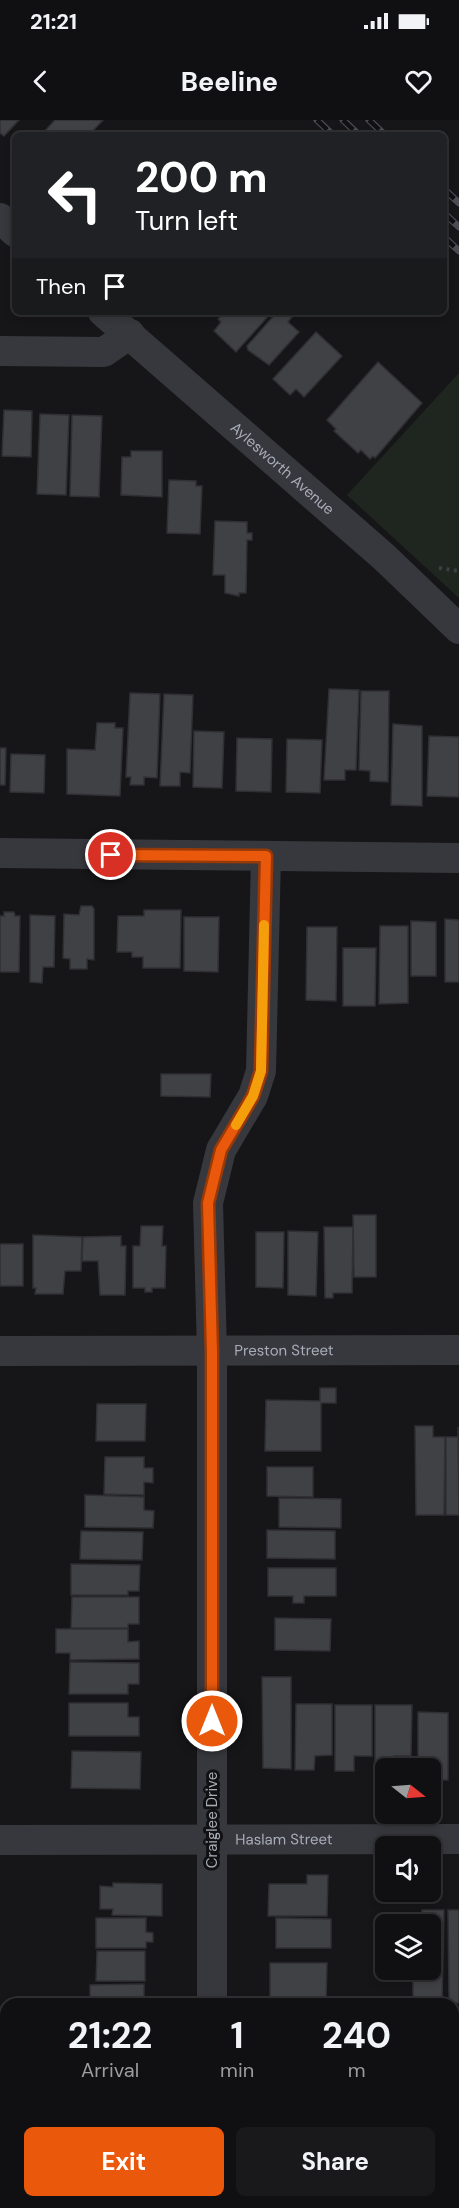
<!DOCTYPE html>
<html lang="en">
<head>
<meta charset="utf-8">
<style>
	:root { --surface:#101012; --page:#19191b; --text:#f1f3f6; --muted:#9c9d9f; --line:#303032; --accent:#ea580c }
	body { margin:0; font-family:"DM Sans",sans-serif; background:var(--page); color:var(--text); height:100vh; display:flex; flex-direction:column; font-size:22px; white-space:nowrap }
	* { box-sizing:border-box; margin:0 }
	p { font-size:20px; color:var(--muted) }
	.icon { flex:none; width:33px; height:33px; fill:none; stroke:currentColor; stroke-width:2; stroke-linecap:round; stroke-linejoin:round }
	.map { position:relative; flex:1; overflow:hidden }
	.side { position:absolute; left:0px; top:1878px; width:459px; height:210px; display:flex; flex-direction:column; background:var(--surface); border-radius:18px 18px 0 0; box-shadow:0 3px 9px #0003,0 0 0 2px var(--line) }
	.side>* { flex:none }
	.hud { position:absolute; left:12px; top:12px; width:435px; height:183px; border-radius:9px; box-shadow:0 3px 9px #0003,0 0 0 2px var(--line); background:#202124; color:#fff; overflow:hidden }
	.needle { width:39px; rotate:107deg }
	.fabs { position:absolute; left:375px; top:1638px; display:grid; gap:12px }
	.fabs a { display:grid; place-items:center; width:66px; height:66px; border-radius:9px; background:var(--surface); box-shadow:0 3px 9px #0003,0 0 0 2px var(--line); font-size:30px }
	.pin { position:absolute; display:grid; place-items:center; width:51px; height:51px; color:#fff; margin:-26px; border:3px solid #fff; border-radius:50%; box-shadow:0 2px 6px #0007 }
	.me { position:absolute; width:66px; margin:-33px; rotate:0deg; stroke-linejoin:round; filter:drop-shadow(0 0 4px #0008) }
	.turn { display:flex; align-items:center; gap:21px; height:126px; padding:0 24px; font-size:27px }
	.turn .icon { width:78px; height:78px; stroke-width:2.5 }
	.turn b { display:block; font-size:42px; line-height:51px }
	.then { display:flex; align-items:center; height:57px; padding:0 24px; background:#0003; gap:12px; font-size:22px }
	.eta { display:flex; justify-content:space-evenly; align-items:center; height:102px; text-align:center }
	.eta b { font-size:36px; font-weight:700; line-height:42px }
	.button { display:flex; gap:12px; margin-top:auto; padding:12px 24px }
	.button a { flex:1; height:69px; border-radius:9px; background:var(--accent); color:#fff; font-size:24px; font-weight:700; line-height:69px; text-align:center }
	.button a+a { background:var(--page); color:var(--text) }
	.status { display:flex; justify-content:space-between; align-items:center; height:42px; padding:0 30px; background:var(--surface); direction:ltr }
	.status svg { height:16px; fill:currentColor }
	header { display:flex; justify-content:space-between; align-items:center; height:78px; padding:0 24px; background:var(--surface); font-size:27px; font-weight:700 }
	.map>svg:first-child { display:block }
	.green { fill:#1e261f }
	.building { fill:#404145; stroke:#303034; stroke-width:1.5 }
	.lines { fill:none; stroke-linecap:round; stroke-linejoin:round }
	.path { stroke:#3d3f44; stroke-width:4; stroke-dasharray:3 4.5; stroke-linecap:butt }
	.minor { stroke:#37383d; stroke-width:30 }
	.rail-casing { stroke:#4a4c52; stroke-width:7 }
	.rail { stroke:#111113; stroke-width:4.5; stroke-dasharray:14; stroke-linecap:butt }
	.route-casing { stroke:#983908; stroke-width:15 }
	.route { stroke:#ea580c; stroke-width:10 }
	.slow { stroke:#f59e0b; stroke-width:10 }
	.labels { text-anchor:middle; stroke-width:6; stroke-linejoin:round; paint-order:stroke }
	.street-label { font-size:15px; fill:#a8adb8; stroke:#111113 }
</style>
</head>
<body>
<div class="status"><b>21:21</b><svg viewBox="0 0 49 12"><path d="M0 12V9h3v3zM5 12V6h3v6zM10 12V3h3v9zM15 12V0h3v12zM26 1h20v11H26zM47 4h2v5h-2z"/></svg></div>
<header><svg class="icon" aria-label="back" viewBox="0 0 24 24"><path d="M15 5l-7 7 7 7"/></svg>Beeline<svg class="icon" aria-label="heart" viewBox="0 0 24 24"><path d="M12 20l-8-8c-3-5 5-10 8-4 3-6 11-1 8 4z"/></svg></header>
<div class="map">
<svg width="459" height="2088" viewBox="0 0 459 2088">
	<rect width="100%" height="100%" fill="#161618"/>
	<path class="green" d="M459 253V478L347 375Z"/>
	<g class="building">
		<path d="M0 0H19L4 16 0 13Z"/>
		<path d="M55 0H103L89 15H41Z"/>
		<path d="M225 192H272L236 232 214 211 221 202 218 199Z"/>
		<path d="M296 192 288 202 299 212 269 245 248 230 247 226 277 192Z"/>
		<path d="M316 212 342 236 304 277 296 269 290 275 273 259Z"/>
		<path d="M378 242 422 283 375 338 373 336 370 339 361 330 358 333 334 311 336 309 327 300Z"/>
		<path d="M4 290 32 291 31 337 2 336Z"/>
		<path d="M40 294 69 295 66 375 37 374Z"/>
		<path d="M72 295 102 296 99 377 70 376Z"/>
		<path d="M131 331H162V377L121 375 122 337H131Z"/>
		<path d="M169 360 196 361V366H202L200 414 167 413Z"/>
		<path d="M215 401 247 402V413H252V420H247L246 473H239V476L225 473V455H213Z"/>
		<path d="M329 569 359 570 356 650H345V660H324Z"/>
		<path d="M361 571H389L388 662 370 661V651L359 650Z"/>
		<path d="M130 573 160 574 157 658 144 657V665H130L131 657H126Z"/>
		<path d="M164 574 193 575 190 653 180 652V666H160Z"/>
		<path d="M97 603H115V608H123L120 676 67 674V629L95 630Z"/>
		<path d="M393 604 422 606V686L391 685Z"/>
		<path d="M194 611 224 612 222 668 193 667Z"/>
		<path d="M429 616 459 617V677L427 676Z"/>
		<path d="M237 618 272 619 271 672 236 671Z"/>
		<path d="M287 619 322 620 320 673 286 672Z"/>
		<path d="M0 628H6L5 665H0Z"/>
		<path d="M11 634 45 635 44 673 10 672Z"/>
		<path d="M81 786H92L94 789V840L87 839V849H70V839L63 838 64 794 79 795Z"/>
		<path d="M144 790H181L180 848H143V837H132V832H117L118 796H144Z"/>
		<path d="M4 792H14L15 796H20L19 852H0V796H4Z"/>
		<path d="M30 795 55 796 54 847H43L42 863 30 862Z"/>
		<path d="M184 797H219L218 852 184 851Z"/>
		<path d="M445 799 459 800V862H445Z"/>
		<path d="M411 801 436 802V856H411Z"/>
		<path d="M380 806H408V883L379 884Z"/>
		<path d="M307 807H337L336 881 306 880Z"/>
		<path d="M343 828H376L375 886H343Z"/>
		<path d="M161 954H211L210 977 161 976Z"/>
		<path d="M353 1095H376V1157H354Z"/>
		<path d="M141 1106H163L162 1126H166L165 1168H152V1172H145V1168H133V1126H140Z"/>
		<path d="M324 1107H353L352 1173H333V1178H325Z"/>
		<path d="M288 1111 318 1112 316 1176 288 1175Z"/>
		<path d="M256 1112H284L283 1168 256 1167Z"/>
		<path d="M33 1115 82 1117 81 1151H65L63 1174H35L36 1168H33Z"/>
		<path d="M121 1116V1126H126L125 1175H100L98 1141H82L83 1117Z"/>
		<rect x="0" y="1124" width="23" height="42"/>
		<path d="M320 1268H336V1283H321V1331H265L266 1280 320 1281Z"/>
		<path d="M97 1284H146L145 1321H96Z"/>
		<path d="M415 1306H433V1317H445L444 1395H416Z"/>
		<path d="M458 1307 459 1395H446V1317H458Z"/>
		<path d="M105 1337H144V1348H153V1363L144 1362V1375L104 1374Z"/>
		<path d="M267 1347H313V1377L267 1376Z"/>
		<path d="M85 1375 144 1377V1390L154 1391 153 1408 85 1407Z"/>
		<path d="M279 1378 341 1379V1408L279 1407Z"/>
		<path d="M267 1410 335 1411V1439L267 1438Z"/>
		<path d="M81 1411 143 1412 142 1440 80 1439Z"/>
		<path d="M71 1444 140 1445 139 1471H128V1475H71Z"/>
		<path d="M268 1448H336V1476H304V1483H293V1476H268Z"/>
		<path d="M72 1477H139V1504H128V1508H71Z"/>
		<path d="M275 1498 331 1499 330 1531 275 1530Z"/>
		<path d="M56 1509H128V1522L139 1521V1539L70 1540V1533H56Z"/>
		<path d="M70 1542 139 1543V1564H128V1574H69Z"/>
		<path d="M262 1557H291V1649L263 1648Z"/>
		<path d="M69 1583H128V1597H139V1616H69Z"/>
		<path d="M296 1584H332V1635L315 1636 314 1650H295Z"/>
		<path d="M335 1585H372V1636H354V1651H335Z"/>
		<path d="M375 1585H412L411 1636H394V1648L386 1650H375Z"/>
		<path d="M418 1592 448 1593V1660H432L430 1648H418Z"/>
		<path d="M72 1631 141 1632 140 1669 71 1668Z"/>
		<path d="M307 1755H328L327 1796H268L269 1764H307Z"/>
		<path d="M113 1763 162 1764V1796L112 1795 113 1789H100V1766L113 1767Z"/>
		<path d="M422 1790H444L442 1884H413V1850H430V1804H413V1800H422Z"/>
		<path d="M448 1790H459V1883H450L449 1876Z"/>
		<path d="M96 1798H146V1812L153 1813V1822H146V1828H96Z"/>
		<path d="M276 1798 331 1799V1828H276Z"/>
		<path d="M97 1831H145V1861H96Z"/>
		<path d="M270 1843H327L326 1881H270Z"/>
		<path d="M144 1864V1884H94V1879H90V1865Z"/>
		<path d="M453 2073H459V2088H424V2082H453Z"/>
		<path d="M29 2082H43V2088H14L29 2087Z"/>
		<rect x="79" y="2082" width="62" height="6"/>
		<rect x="267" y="2082" width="74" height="6"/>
	</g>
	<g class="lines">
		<path class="path" d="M439 448 459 451"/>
		<g class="minor">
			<path d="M0 98 15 112"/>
			<path id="s1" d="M103 192 384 437 459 509"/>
			<path d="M0 231 104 232 130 214"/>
			<path d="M0 733 459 738"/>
			<path id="s2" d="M0 1231 459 1230"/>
			<path id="s3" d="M0 1720 459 1719"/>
			<path d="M212 1884V1232L208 1083 221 1030 253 976 261 951 266 736"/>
			<path d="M212 2082V2088"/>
		</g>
		<defs>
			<g id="rail">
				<path d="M317 0 333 15"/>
				<path d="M343 0 359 15"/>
				<path d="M369 0 385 15"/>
				<path d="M444 69 459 83"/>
				<path d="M444 93 459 107"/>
				<path d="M444 117 459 131"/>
			</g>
		</defs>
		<use href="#rail" class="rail-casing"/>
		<use href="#rail" class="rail"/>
	</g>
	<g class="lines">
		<defs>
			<path id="route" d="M111 735 266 736 261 951 253 976 221 1030 208 1083 212 1232V1601"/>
		</defs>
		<use href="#route" class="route-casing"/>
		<use href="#route" class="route"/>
		<path class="slow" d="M236 1005 253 976 261 951 264 805"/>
	</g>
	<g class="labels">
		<g class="street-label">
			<text dy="5" stroke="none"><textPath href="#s1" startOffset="238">Aylesworth Avenue</textPath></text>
			<text dy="5" stroke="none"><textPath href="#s2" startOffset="284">Preston Street</textPath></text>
			<text transform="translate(212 1700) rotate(-90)" y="5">Craiglee Drive</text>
			<text dy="5" stroke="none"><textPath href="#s3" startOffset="284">Haslam Street</textPath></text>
		</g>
	</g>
</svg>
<div class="fabs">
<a><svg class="needle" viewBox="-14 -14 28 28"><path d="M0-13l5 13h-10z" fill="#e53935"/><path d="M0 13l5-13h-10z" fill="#9c9d9f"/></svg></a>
<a><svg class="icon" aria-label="sound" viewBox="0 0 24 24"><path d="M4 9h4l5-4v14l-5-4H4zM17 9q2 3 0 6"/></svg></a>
<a><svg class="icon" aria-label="layers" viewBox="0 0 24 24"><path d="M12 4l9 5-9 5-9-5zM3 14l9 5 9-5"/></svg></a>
</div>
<div class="pin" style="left:111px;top:735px;background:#d93025"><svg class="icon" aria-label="arrive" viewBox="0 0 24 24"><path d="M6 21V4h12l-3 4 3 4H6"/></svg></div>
<svg class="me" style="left:212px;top:1601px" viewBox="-20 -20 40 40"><circle r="17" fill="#ea580c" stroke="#fff" stroke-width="3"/><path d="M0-11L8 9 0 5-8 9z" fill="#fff"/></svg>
<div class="hud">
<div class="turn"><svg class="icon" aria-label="left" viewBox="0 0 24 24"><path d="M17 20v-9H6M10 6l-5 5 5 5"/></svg><div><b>200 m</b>Turn left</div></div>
<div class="then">Then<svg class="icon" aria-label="arrive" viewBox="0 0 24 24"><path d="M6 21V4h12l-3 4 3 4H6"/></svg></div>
</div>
<section class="side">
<div class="eta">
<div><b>21:22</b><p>Arrival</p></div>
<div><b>1</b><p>min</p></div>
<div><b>240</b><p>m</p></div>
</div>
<div class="button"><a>Exit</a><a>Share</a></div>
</section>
</div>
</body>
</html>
